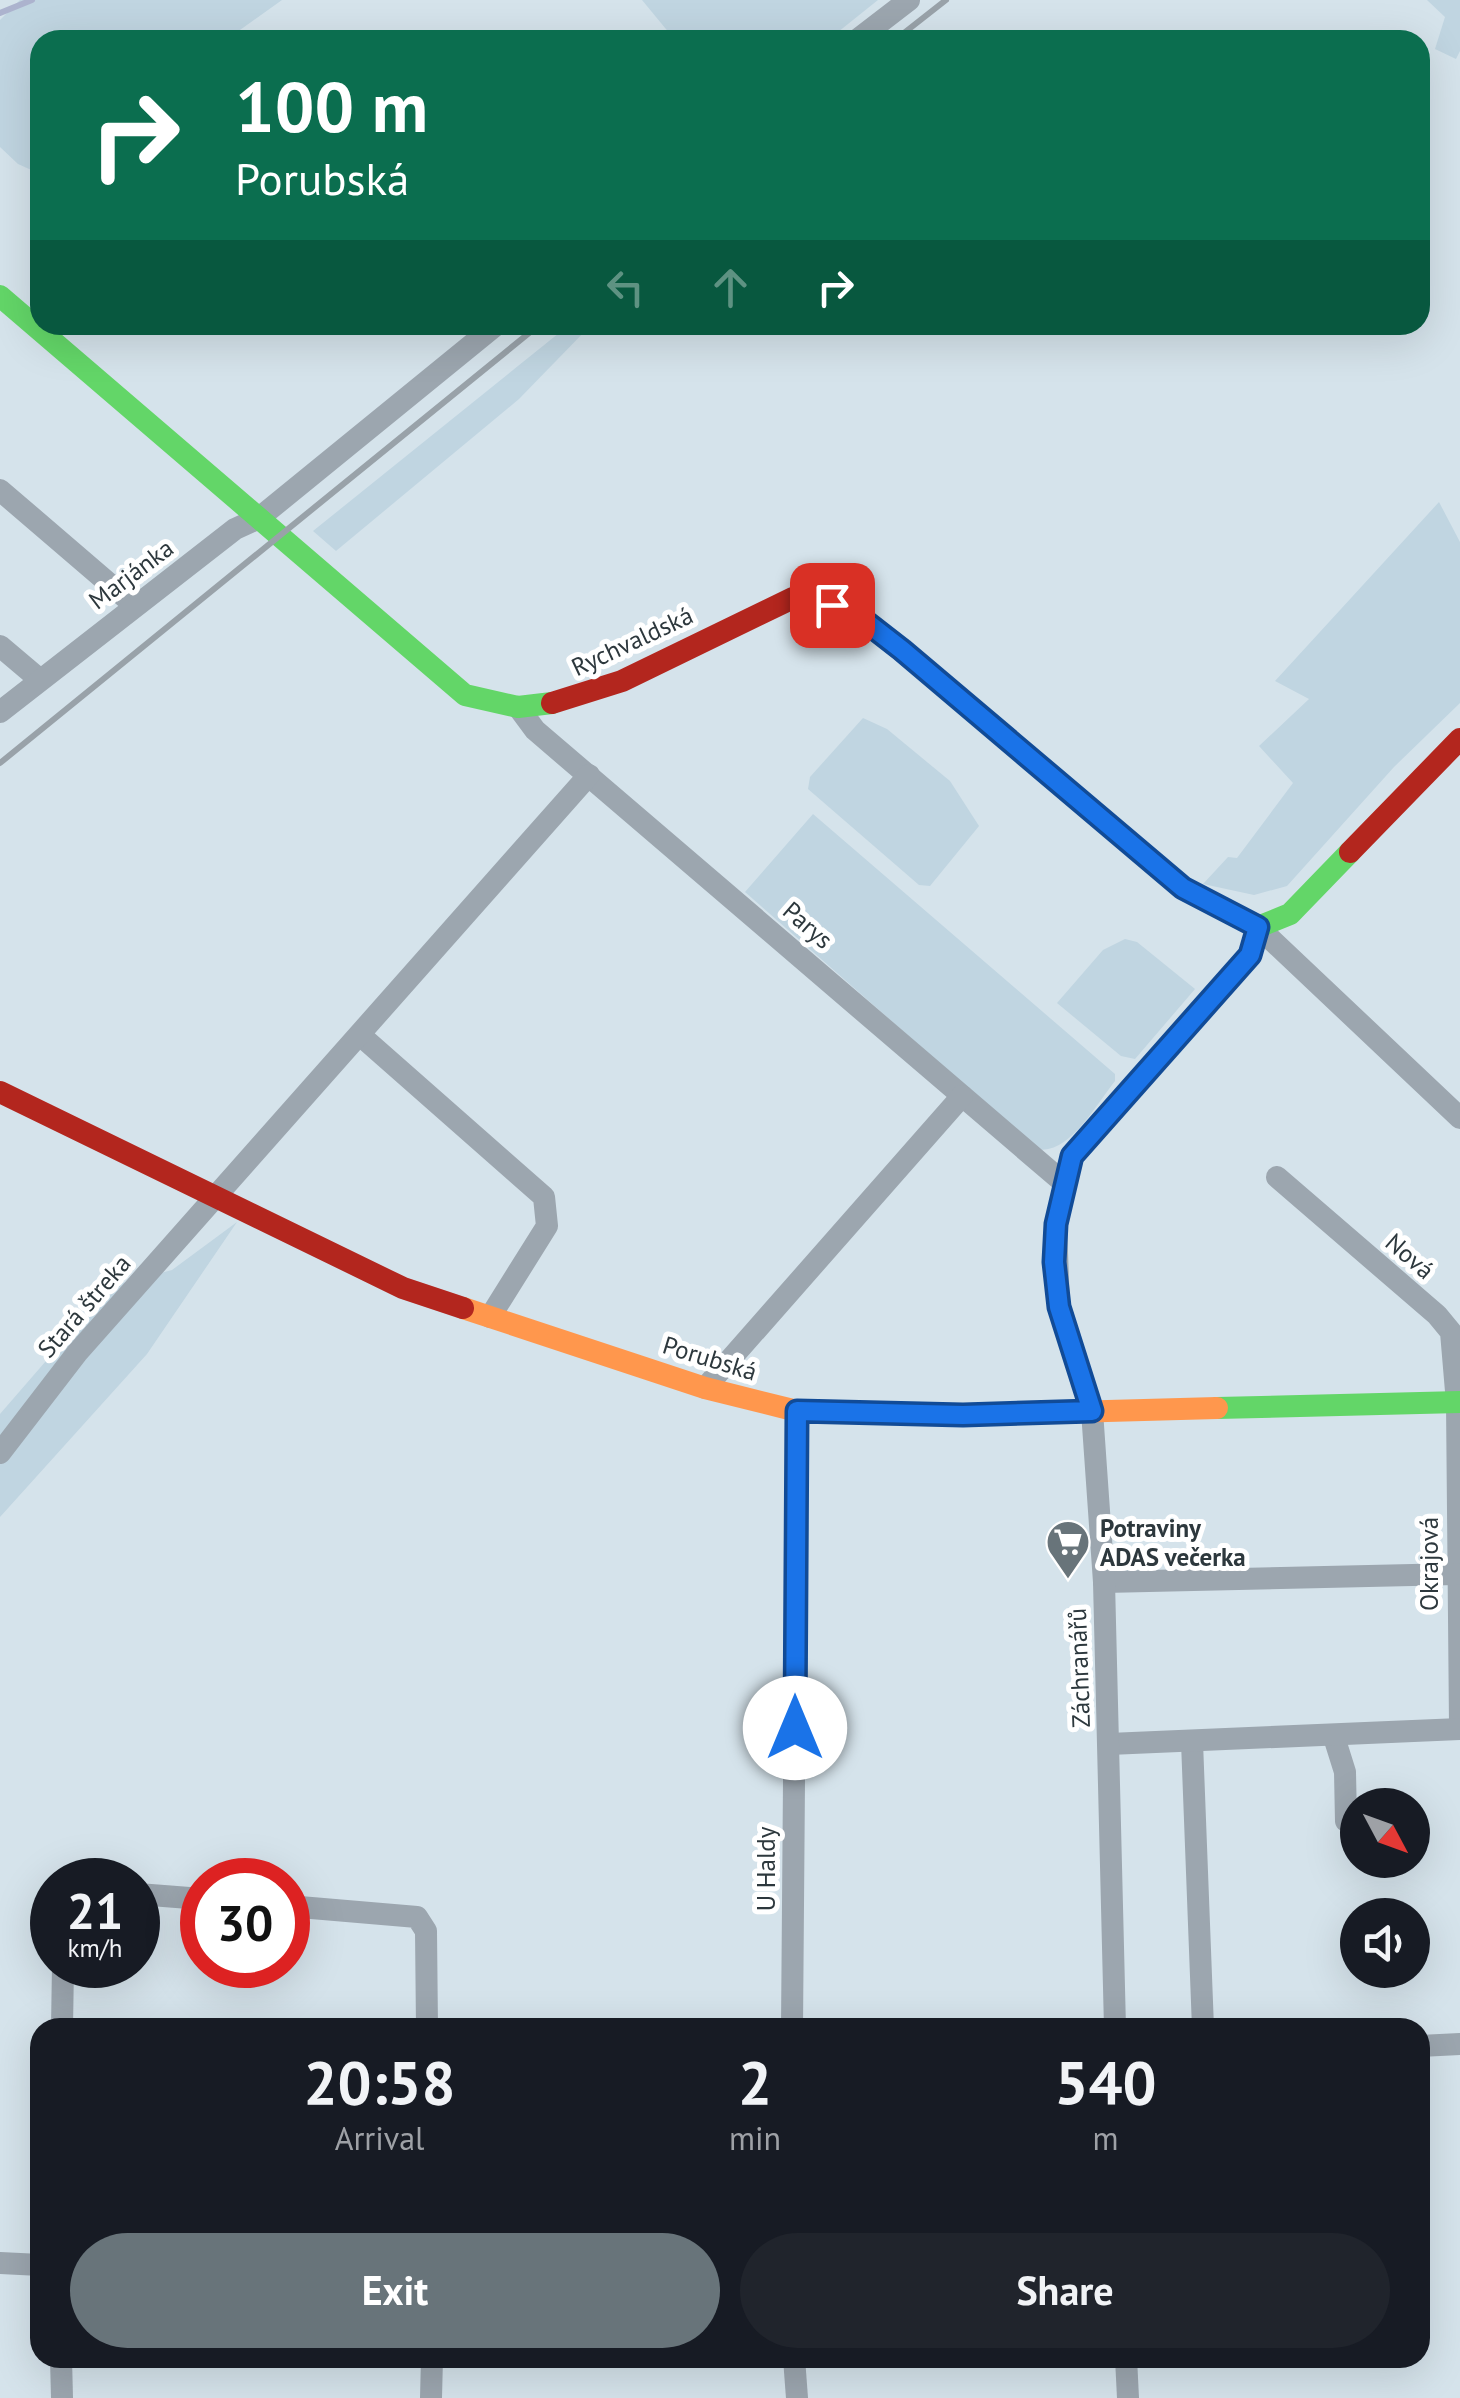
<!DOCTYPE html>
<html lang="en">
<head>
<meta charset="utf-8">
<style>
	:root { --surface:#171b24; --page:#20242c; --text:#f1f3f6; --muted:#9ea1a6; --accent:#68747a }
	body { margin:0; font-family:"PT Sans",sans-serif; background:var(--page); color:var(--text); height:100vh; display:flex; flex-direction:column; font-size:38px; white-space:nowrap }
	* { box-sizing:border-box; margin:0 }
	p { font-size:32px; color:var(--muted) }
	.icon { flex:none; width:55px; height:55px; fill:none; stroke:currentColor; stroke-width:2; stroke-linecap:round; stroke-linejoin:round }
	.map { position:relative; flex:1; overflow:hidden }
	.side { position:absolute; left:30px; top:2018px; width:1400px; height:350px; display:flex; flex-direction:column; background:var(--surface); border-radius:30px; box-shadow:0 10px 40px #0002 }
	.side>* { flex:none }
	.hud { position:absolute; left:30px; top:30px; width:1400px; height:305px; border-radius:30px; box-shadow:0 10px 40px #0002; background:#0b6e4f; color:#fff; overflow:hidden }
	.needle { width:65px; rotate:131deg }
	.tools { position:absolute; left:1340px; top:1788px; display:grid; gap:20px }
	.tools a { display:grid; place-items:center; width:90px; height:90px; border-radius:50%; background:var(--surface); box-shadow:0 10px 40px #0002; font-size:50px }
	.speed { position:absolute; left:30px; top:1858px; display:flex; gap:20px; font-size:50px; font-weight:700; text-align:center }
	.speed>* { display:grid; place-content:center; width:130px; height:130px; border-radius:50%; background:var(--surface); box-shadow:0 10px 40px #0002; line-height:1 }
	.speed small { font-size:25px; font-weight:400 }
	.speed .limit { border:15px solid #d22; background:#fff; color:#111 }
	.pin { position:absolute; display:grid; place-items:center; width:85px; height:85px; color:#fff; margin:-42px; border-radius:20px; box-shadow:0 5px 15px #0006 }
	.me { position:absolute; width:110px; margin:-55px; rotate:0deg; stroke-linejoin:round; filter:drop-shadow(0 0 8px #0008) }
	.turn { display:flex; align-items:center; gap:35px; height:210px; padding:0 40px; font-size:45px }
	.turn .icon { width:130px; height:130px; stroke-width:2.5 }
	.turn b { display:block; font-size:70px; line-height:85px }
	.lanes { display:flex; align-items:center; height:95px; padding:0 40px; background:#0003; justify-content:center; gap:50px; direction:ltr }
	.lanes .off { opacity:.35 }
	.eta { display:flex; justify-content:space-evenly; align-items:center; height:170px; text-align:center }
	.eta b { font-size:60px; font-weight:700; line-height:70px }
	.action { display:flex; gap:20px; margin-top:auto; padding:20px 40px }
	.action a { flex:1; height:115px; border-radius:60px; background:var(--accent); color:#fff; font-size:40px; font-weight:700; line-height:115px; text-align:center }
	.action a+a { background:var(--page); color:var(--text) }
	.map>svg:first-child { display:block }
	.green { fill:#c0d5e1 }
	.lines { fill:none; stroke-linecap:round; stroke-linejoin:round }
	.stream { stroke:#acb3ce; stroke-width:6 }
	.street { stroke:#9ca6af; stroke-width:22 }
	.fast { stroke:#63d668; stroke-width:22 }
	.slow { stroke:#ff974d; stroke-width:22 }
	.jam { stroke:#b3261e; stroke-width:22 }
	.rail { stroke:#99a2a9; stroke-width:6 }
	.route-casing { stroke:#114b97; stroke-width:25 }
	.route { stroke:#1a73e8; stroke-width:18 }
	.labels { text-anchor:middle; stroke-width:10; stroke-linejoin:round; paint-order:stroke }
	.street-label { font-size:25px; fill:#2d383d; stroke:#fff }
	.poi-label { font-size:25px; font-weight:bold; fill:#2d383d; stroke:#fff; text-anchor:start }
</style>
</head>
<body>
<div class="map">
<svg width="1460" height="2398" viewBox="0 0 1460 2398">
	<rect width="100%" height="100%" fill="#d5e3eb"/>
	<g class="green">
		<path d="M20 0H282L226 40H40L38 173 18 164 0 147V20Z"/>
		<path d="M642 0H878L828 40H675Z"/>
		<path d="M1427 0H1460V51L1456 59 1435 49 1445 17Z"/>
		<path d="M569 325H591L519 399 336 551 313 531Z"/>
		<path d="M1439 502 1460 542V703L1394 767 1287 886 1254 895 1203 884 1228 857 1237 858 1293 783 1259 746 1309 699 1275 681Z"/>
		<path d="M863 718 887 729 950 781 979 826 930 886 919 885 808 789 810 777Z"/>
		<path d="M813 814 1115 1074V1081C1097 1103 1069 1156 1037 1149L745 892Z"/>
		<path d="M1125 939 1137 942 1195 989 1135 1059 1121 1056 1057 1003 1103 950Z"/>
		<path d="M237 1222 147 1354 0 1517V1414L111 1286 172 1270Z"/>
	</g>
	<g class="lines">
		<path class="stream" d="M0 13 32 0"/>
		<g class="street">
			<path d="M857 40 909 0"/>
			<path d="M0 490 134 605"/>
			<path d="M0 646 39 679"/>
			<path d="M518 707 535 730 1064 1183"/>
			<path d="M0 712 235 529 259 518 496 325"/>
			<path d="M360 1035 544 1197 547 1226 490 1317"/>
			<path d="M1277 1177 1437 1315 1451 1332 1457 1403 1460 1724"/>
			<path d="M705 1388 962 1096"/>
			<path d="M0 1453 77 1353 589 775"/>
			<path d="M1104 1582 1456 1574"/>
			<path d="M1334 1737 1345 1772 1346 1821"/>
			<path d="M1192 1742 1203 2028"/>
			<path d="M1109 1744 1460 1729"/>
			<path d="M138 1894 202 1899"/>
			<path d="M288 1906 417 1917 426 1931 427 2028"/>
			<path d="M62 2028 63 1965"/>
			<path d="M792 2028 797 1411"/>
			<path d="M1115 2028 1104 1582 1092 1411 1059 1307 1056 1224 1073 1156 1250 955 1258 927 1460 1118"/>
			<path d="M1420 2046 1460 2044"/>
			<path d="M0 2263 40 2265"/>
			<path d="M61 2358 62 2398"/>
			<path d="M794 2358 797 2398"/>
			<path d="M1126 2358 1128 2398"/>
			<path d="M431 2398 432 2358"/>
		</g>
		<g class="fast">
			<path d="M0 296 465 695 518 707 552 703"/>
			<path d="M950 690 1183 888 1258 927 1290 914 1350 852"/>
			<path d="M1217 1408 1460 1402"/>
		</g>
		<path class="slow" d="M463 1308 705 1388 797 1411 963 1415 1217 1408"/>
		<g class="jam">
			<path d="M552 703 622 681 793 598 857 615 950 690"/>
			<path d="M1350 852 1460 739"/>
			<path d="M0 1092 403 1288 463 1308"/>
		</g>
		<g class="rail">
			<path d="M895 40 946 0"/>
			<path d="M0 763 539 325"/>
		</g>
	</g>
	<g class="lines">
		<defs>
			<path id="route" d="M795 1728 797 1411 963 1415 1092 1411 1059 1307 1054 1262 1056 1224 1072 1156 1250 955 1258 927 1183 888 902 650 857 615 832 605"/>
		</defs>
		<use href="#route" class="route-casing"/>
		<use href="#route" class="route"/>
	</g>
	<defs>
		<symbol id="supermarket-pin" viewBox="-11 -11 22 30"><path d="M0 17L-7.5 6A9.5 9.5 0 1 1 7.5 6Z" fill="#68747a" stroke="#fff"/><path d="M-6-5.5h2.5l.6 2H6L4.5 2H-2.5L-4.4-4H-6ZM-1.5 3.2a1.3 1.3 0 1 0 .1 0ZM3 3.2a1.3 1.3 0 1 0 .1 0Z" fill="#fff"/></symbol>
	</defs>
	<g fill-rule="evenodd">
		<use href="#supermarket-pin" x="1043" y="1517" width="50" height="68"/>
	</g>
	<g class="labels">
		<g class="street-label">
			<text transform="translate(131 574) rotate(-37)" y="9">Marjánka</text>
			<text transform="translate(632 641) rotate(-25)" y="9">Rychvaldská</text>
			<text transform="translate(808 925) rotate(41)" y="9">Parys</text>
			<text transform="translate(1410 1256) rotate(41)" y="9">Nová</text>
			<text transform="translate(84 1306) rotate(-49)" y="9">Stará štreka</text>
			<text transform="translate(710 1358) rotate(17)" y="9">Porubská</text>
			<text transform="translate(1429 1564) rotate(-90)" y="9">Okrajová</text>
			<text transform="translate(1079 1668) rotate(-92)" y="9">Záchranářů</text>
			<text transform="translate(766 1869) rotate(-90)" y="9">U Haldy</text>
		</g>
		<g class="poi-label">
			<text x="1100" y="1537">Potraviny<tspan x="1100" dy="29">ADAS večerka</tspan></text>
		</g>
	</g>
</svg>
<div class="tools">
<a><svg class="needle" viewBox="-14 -14 28 28"><path d="M0-13l5 13h-10z" fill="#e53935"/><path d="M0 13l5-13h-10z" fill="#9ea1a6"/></svg></a>
<a><svg class="icon" aria-label="sound" viewBox="0 0 24 24"><path d="M4 9h4l5-4v14l-5-4H4zM17 9q2 3 0 6"/></svg></a>
</div>
<div class="speed"><div>21<small>km/h</small></div><div class="limit">30</div></div>
<div class="pin" style="left:832px;top:605px;background:#d93025"><svg class="icon" aria-label="arrive" viewBox="0 0 24 24"><path d="M6 21V4h12l-3 4 3 4H6"/></svg></div>
<svg class="me" style="left:795px;top:1728px" viewBox="-20 -20 40 40"><circle r="19" fill="#fff"/><path d="M0-13L10 11 0 6-10 11z" fill="#1a73e8"/></svg>
<div class="hud">
<div class="turn"><svg class="icon" aria-label="right" viewBox="0 0 24 24"><path d="M7 20v-9h11M14 6l5 5-5 5"/></svg><div><b>100 m</b>Porubská</div></div>
<div class="lanes"><svg class="icon off" aria-label="left" viewBox="0 0 24 24"><path d="M17 20v-9H6M10 6l-5 5 5 5"/></svg><svg class="icon off" aria-label="ahead" viewBox="0 0 24 24"><path d="M12 20V5M6 11l6-6 6 6"/></svg><svg class="icon" aria-label="right" viewBox="0 0 24 24"><path d="M7 20v-9h11M14 6l5 5-5 5"/></svg></div>
</div>
<section class="side">
<div class="eta">
<div><b>20:58</b><p>Arrival</p></div>
<div><b>2</b><p>min</p></div>
<div><b>540</b><p>m</p></div>
</div>
<div class="action"><a>Exit</a><a>Share</a></div>
</section>
</div>
</body>
</html>
